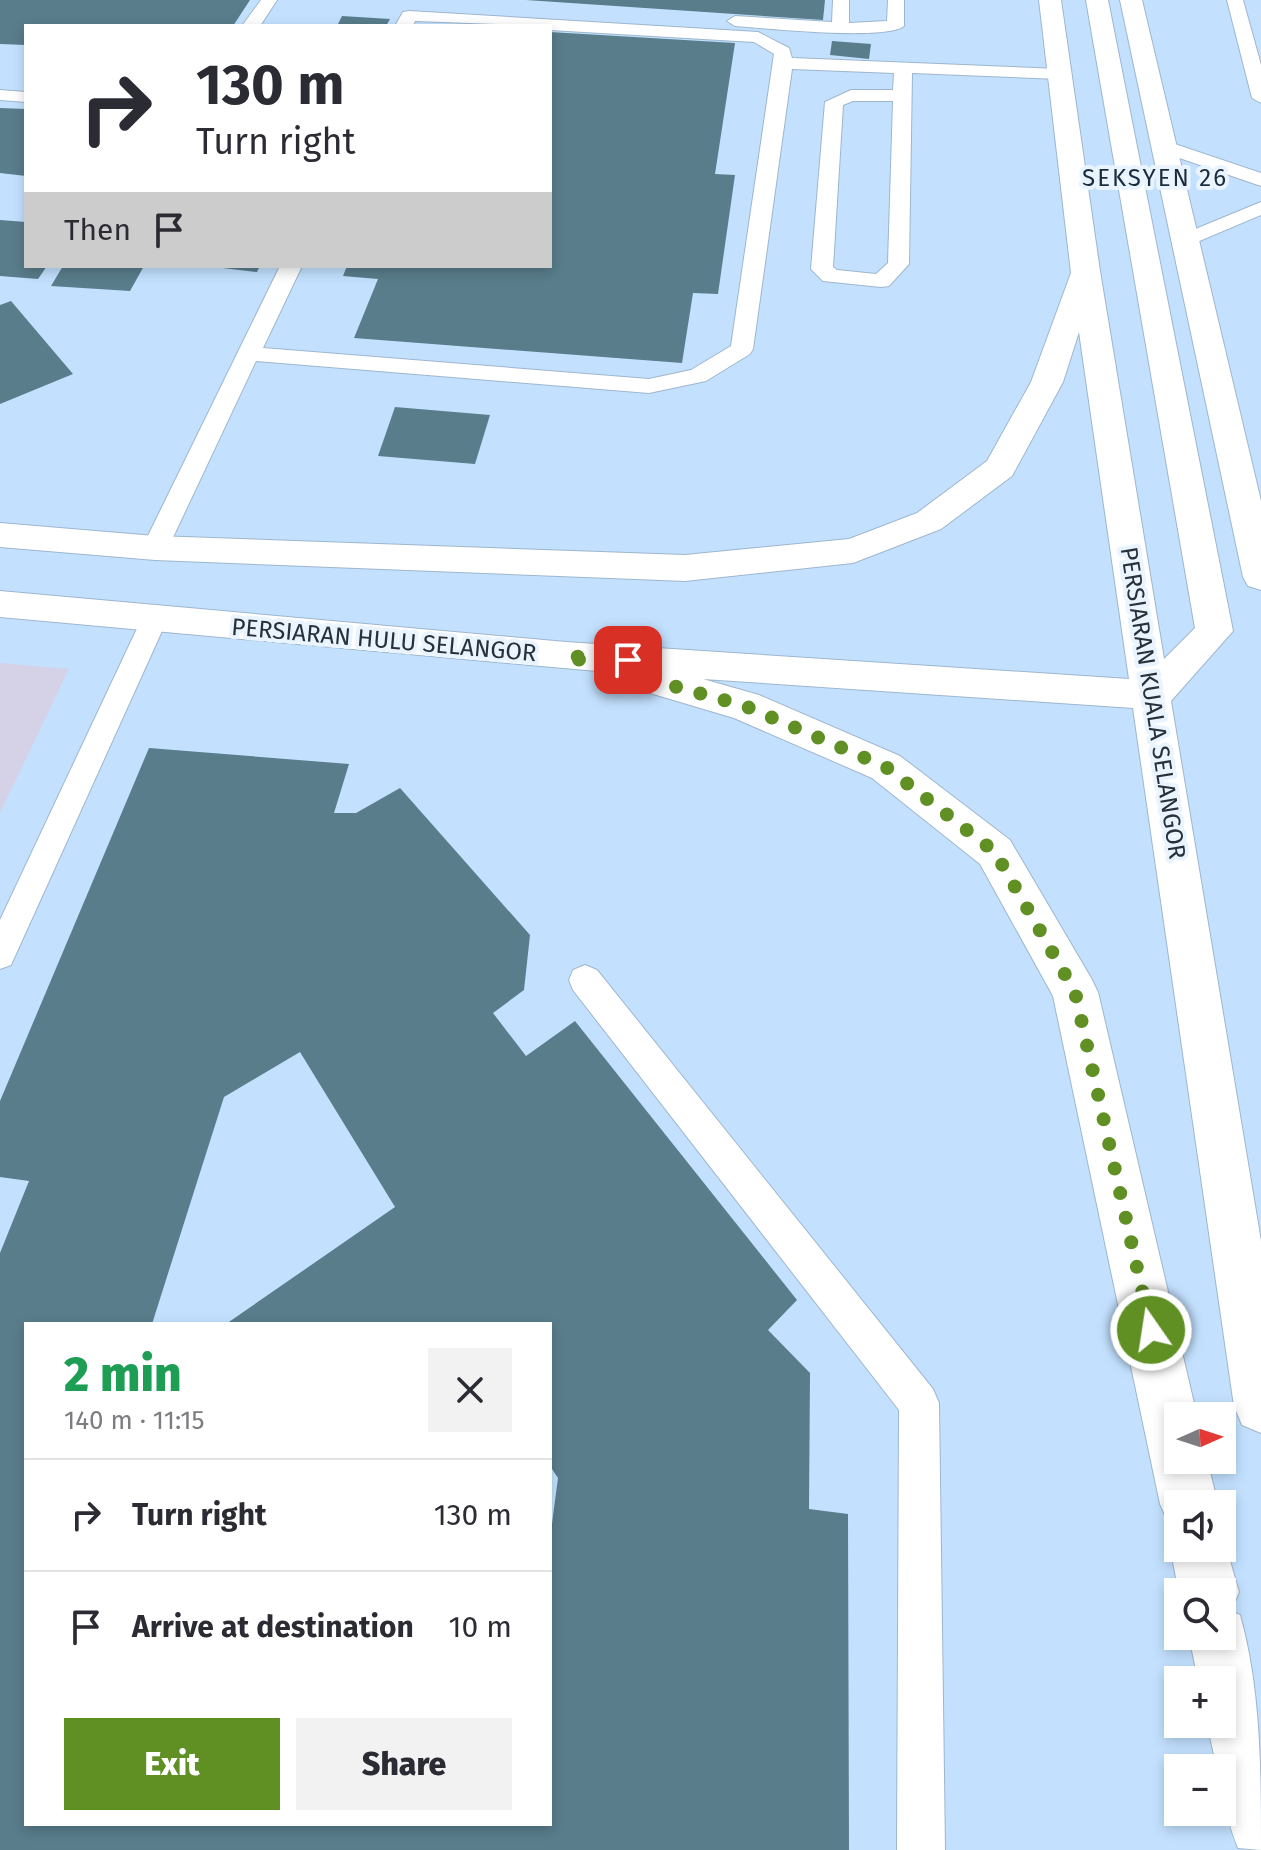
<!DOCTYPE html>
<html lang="en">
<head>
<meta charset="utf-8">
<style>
	:root { --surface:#fff; --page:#f2f2f3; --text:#2b2b33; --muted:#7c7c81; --line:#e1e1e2; --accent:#608f23 }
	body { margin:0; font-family:"Fira Sans",sans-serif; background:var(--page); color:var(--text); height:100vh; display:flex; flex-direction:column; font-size:30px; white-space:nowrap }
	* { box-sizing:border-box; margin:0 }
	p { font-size:26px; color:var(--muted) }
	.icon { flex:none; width:44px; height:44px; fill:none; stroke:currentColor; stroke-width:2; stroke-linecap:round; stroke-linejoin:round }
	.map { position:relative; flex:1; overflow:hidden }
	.drawer { position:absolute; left:24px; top:1322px; width:528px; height:504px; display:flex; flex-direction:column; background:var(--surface); border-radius:0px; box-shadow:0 4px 12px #0003 }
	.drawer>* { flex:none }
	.guide { position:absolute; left:24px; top:24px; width:528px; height:244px; border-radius:0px; box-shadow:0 4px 12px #0003; background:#fff; color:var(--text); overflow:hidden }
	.needle { width:52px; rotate:87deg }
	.controls { position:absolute; left:1164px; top:1402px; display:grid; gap:16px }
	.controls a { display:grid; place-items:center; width:72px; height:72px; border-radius:0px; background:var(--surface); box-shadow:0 4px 12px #0003; font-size:40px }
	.pin { position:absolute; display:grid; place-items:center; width:68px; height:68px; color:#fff; margin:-34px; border-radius:16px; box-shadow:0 4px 12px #0006 }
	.me { position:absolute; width:88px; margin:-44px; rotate:347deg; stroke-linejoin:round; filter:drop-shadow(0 0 6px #0008) }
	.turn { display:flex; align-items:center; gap:28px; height:168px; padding:0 40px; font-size:36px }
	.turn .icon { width:104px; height:104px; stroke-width:2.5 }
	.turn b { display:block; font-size:56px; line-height:68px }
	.then { display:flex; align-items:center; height:76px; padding:0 40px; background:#0003; gap:16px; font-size:30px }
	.round { display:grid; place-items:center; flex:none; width:84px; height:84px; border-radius:0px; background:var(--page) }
	.summary { display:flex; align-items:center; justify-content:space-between; height:136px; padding:0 40px }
	h1 { font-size:48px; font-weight:800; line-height:60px; color:#1e9e55 }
	.cta { display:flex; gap:16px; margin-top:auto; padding:16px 40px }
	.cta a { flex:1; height:92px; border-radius:0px; background:var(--accent); color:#fff; font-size:32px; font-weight:800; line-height:92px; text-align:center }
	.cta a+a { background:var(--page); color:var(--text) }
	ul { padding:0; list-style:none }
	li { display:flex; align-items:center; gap:24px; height:112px; padding:0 40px; border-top:2px solid var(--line) }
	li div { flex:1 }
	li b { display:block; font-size:30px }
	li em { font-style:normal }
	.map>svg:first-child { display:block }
	.built { fill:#c3e1ff; fill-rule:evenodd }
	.green { fill:#d5d1e7 }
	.building { fill:#597d8b; fill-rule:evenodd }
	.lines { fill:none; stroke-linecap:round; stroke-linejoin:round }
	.service-casing { stroke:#9eb6cd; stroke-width:2 }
	.primary-casing { stroke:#9eb6cd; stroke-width:2 }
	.service { fill:#fff; fill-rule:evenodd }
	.primary { fill:#fff; fill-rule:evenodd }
	.route { stroke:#608f23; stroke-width:14; stroke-dasharray:0 25.2 }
	.labels { text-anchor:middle; stroke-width:8; stroke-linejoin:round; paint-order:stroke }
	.far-quarter-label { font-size:24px; letter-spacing:2px; fill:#192c3e; stroke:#eaf4fe }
	.street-label { font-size:24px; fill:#28313a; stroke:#eaf4fe }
</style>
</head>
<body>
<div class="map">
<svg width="1261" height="1850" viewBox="0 0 1261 1850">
	<rect width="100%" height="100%" fill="#d4e8fc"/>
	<path class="built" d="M0 0H1261V1850H0ZM26 26H550V266H26ZM26 1324H550V1824H26ZM1178 1416H1222V1460H1178ZM1178 1504H1222V1548H1178ZM1178 1592H1222V1636H1178ZM1178 1680H1222V1724H1178ZM1178 1768H1222V1812H1178Z"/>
	<path class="green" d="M0 663 69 669 0 813Z"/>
	<g class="building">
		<path d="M0 0H250L233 26H26V45L0 44Z"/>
		<path d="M526 0H825L823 20Z"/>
		<path d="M342 16 390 19 386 26H337Z"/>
		<path d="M550 32 735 43 715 174 735 175 718 294 693 293 682 363 354 338 378 279 343 276 347 266H550Z"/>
		<path d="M832 41 871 44 869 59 830 55Z"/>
		<path d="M0 108 26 109V176L0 173Z"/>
		<path d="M0 220 26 222V266H47L38 279 0 276Z"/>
		<path d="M63 266H144L130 291 51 286Z"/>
		<path d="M206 266H260L257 272Z"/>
		<path d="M11 301 73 374 0 404V305Z"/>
		<path d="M395 407 490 415 475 464 378 456Z"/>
		<path d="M149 748 349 764 334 813H356L400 788 530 935 524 990 493 1013 526 1056 575 1021 797 1300 768 1330 810 1373 809 1509 848 1514 849 1850H0V1253L29 1181 0 1177V1101ZM300 1052 395 1207 226 1324H550V1466L558 1478 550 1539V1824H26V1324H152L224 1097Z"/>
	</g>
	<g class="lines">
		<defs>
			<g id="service">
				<path d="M261 0H277L260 26H242Z"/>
				<path d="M833 0H849V23L887 21 888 0H904V26C887 41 763 28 735 26L727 21 735 16 832 22Z"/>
				<path d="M1227 0H1243L1261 65V103L1252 98Z"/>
				<path d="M409 11 758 32 789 48 792 58 1059 69 1068 74 1059 79 912 73 909 264 889 286 881 287 823 281 811 269 825 102 851 90H893L894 73 792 69 753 349 750 354 706 381 649 393 256 361 168 548 164 554 155 557 146 554 142 548 280 266H302L263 348 649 379 691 370 731 346 774 54 754 42 550 30V26L415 21 413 26H395L403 12ZM853 101H893L888 263 876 274 837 270 833 267 843 105Z"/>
				<path d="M0 90 26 92V102L0 100Z"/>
				<path d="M1163 140 1261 173V186L1156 150 1153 146Z"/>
				<path d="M1261 202V215L1190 245H1176L1173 241 1176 237Z"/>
				<path d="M154 610 164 613 167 620 11 965 0 969V920L141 620 144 613Z"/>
				<path d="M585 965 597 970 933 1389 939 1403 945 1850H897L899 1410 573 990 569 980 573 970Z"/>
			</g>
			<g id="primary">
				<path d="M1039 0H1061L1100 271 1164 659 1195 628 1086 0H1108L1233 631 1171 701 1261 1241V1433L1242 1425 1234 1406 1133 708 703 679 759 695 900 756 1010 840 1091 978 1098 992 1197 1416H1178V1460H1207L1218 1504H1178V1528L1169 1524 1160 1504 1053 996 980 864 872 778 734 718 643 691 638 681 641 675 0 617V591L566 642 1129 679 1079 332 1063 382 1012 476 941 529 853 563 685 581 155 560 0 547V523L155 536 685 555 849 539 917 513 987 461 1031 382 1071 273Z"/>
				<path d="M1120 0H1142L1261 501V590L1248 586 1243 577Z"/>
				<path d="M1178 1528V1548H1222V1533L1239 1592 1231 1611 1240 1615C1261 1689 1261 1771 1261 1850L1238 1848C1227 1821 1222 1797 1222 1768H1217L1207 1724H1222V1680H1198L1189 1636H1222V1592H1179L1170 1548Z"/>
			</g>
		</defs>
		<use href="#service" class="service-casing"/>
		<use href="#primary" class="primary-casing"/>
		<use href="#service" class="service"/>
		<use href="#primary" class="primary"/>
	</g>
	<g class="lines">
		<path class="route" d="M628 660 566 656 745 706 886 767 995 852 1075 992 1151 1330"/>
	</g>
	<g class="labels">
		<g class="far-quarter-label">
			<text x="1155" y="186">SEKSYEN 26</text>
		</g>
		<g class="street-label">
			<text transform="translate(384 640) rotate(5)" y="8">PERSIARAN HULU SELANGOR</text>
			<text transform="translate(1153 703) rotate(81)" y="8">PERSIARAN KUALA SELANGOR</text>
		</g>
	</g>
</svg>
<div class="controls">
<a><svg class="needle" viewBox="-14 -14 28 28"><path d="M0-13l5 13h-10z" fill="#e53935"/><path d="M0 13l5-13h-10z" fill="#7c7c81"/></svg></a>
<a><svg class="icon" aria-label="sound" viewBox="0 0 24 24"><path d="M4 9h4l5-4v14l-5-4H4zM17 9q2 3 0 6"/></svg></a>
<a><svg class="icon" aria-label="search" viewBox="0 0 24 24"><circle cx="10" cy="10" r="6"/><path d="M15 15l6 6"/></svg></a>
<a>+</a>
<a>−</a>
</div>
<div class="pin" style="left:628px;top:660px;background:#d93025"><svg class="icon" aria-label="arrive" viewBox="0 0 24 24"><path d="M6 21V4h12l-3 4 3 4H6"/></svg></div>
<svg class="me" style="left:1151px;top:1330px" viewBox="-20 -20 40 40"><circle r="17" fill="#608f23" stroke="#fff" stroke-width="3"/><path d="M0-11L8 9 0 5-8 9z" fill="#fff"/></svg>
<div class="guide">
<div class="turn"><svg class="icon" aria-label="right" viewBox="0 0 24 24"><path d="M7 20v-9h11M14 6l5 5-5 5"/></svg><div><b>130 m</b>Turn right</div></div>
<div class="then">Then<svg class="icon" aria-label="arrive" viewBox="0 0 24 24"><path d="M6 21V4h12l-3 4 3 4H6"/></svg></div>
</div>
<section class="drawer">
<div class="summary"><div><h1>2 min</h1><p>140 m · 11:15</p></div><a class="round"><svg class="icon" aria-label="close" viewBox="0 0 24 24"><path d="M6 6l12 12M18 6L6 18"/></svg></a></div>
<ul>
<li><svg class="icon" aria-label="right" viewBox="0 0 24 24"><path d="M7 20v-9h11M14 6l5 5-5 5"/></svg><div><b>Turn right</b></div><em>130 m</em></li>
<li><svg class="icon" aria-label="arrive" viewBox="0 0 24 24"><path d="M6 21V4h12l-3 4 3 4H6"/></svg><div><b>Arrive at destination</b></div><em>10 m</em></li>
</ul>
<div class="cta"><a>Exit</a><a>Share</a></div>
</section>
</div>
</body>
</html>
